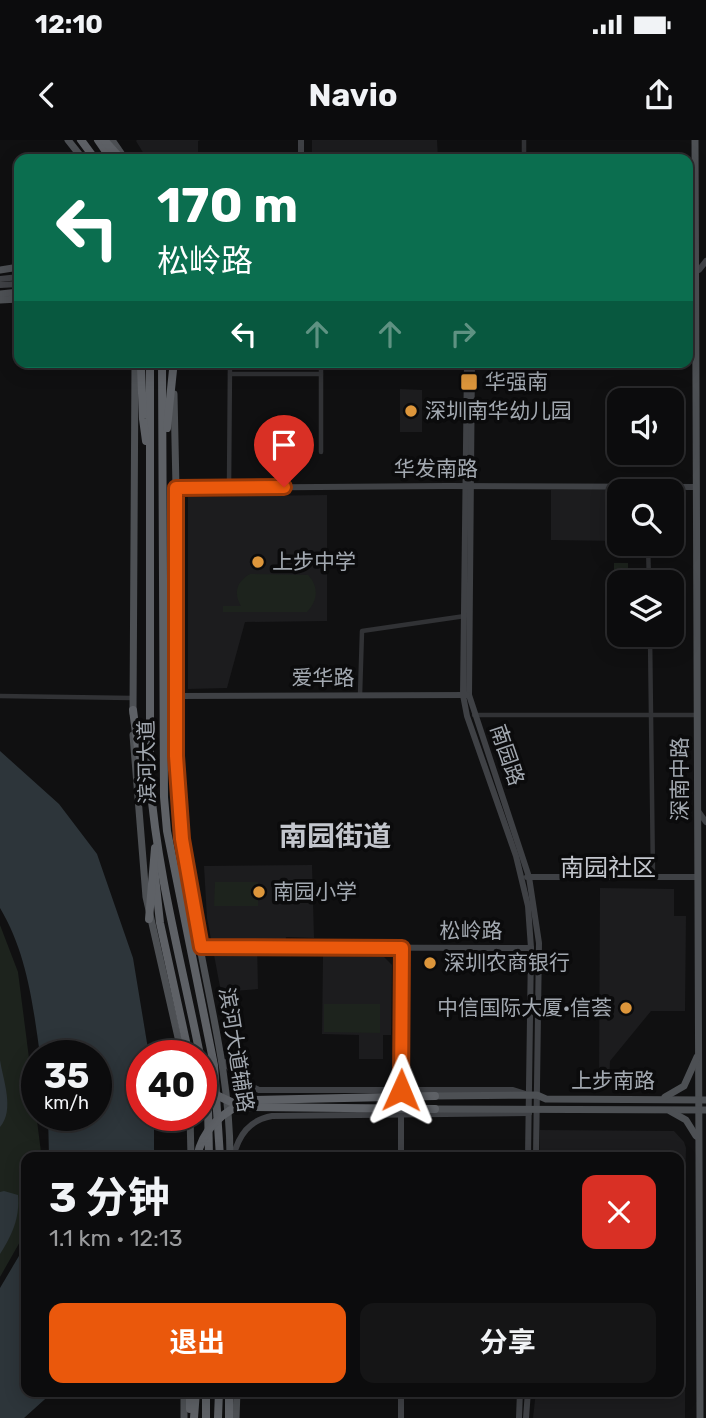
<!DOCTYPE html>
<html lang="zh">
<head>
<meta charset="utf-8">
<style>
	:root { --surface:#0c0c0d; --page:#151516; --text:#f1f3f6; --muted:#9a9b9d; --line:#2c2c2e; --accent:#ea580c }
	body { margin:0; font-family:Rubik,"Noto Sans SC",sans-serif; background:var(--page); color:var(--text); height:100vh; display:flex; flex-direction:column; font-size:26px; white-space:nowrap }
	* { box-sizing:border-box; margin:0 }
	p { font-size:23px; color:var(--muted) }
	.icon { flex:none; width:38px; height:38px; fill:none; stroke:currentColor; stroke-width:2; stroke-linecap:round; stroke-linejoin:round }
	.map { position:relative; flex:1; overflow:hidden }
	.details { position:absolute; left:21px; top:1012px; width:663px; height:245px; display:flex; flex-direction:column; background:var(--surface); border-radius:14px; box-shadow:0 4px 18px #0003,0 0 0 2px var(--line) }
	.details>* { flex:none }
	.banner { position:absolute; left:14px; top:14px; width:679px; height:214px; border-radius:14px; box-shadow:0 4px 18px #0003,0 0 0 2px var(--line); background:#0b6e4f; color:#fff; overflow:hidden }
	.controls { position:absolute; left:607px; top:248px; display:grid; gap:14px }
	.controls a { display:grid; place-items:center; width:77px; height:77px; border-radius:14px; background:var(--surface); box-shadow:0 4px 18px #0003,0 0 0 2px var(--line); font-size:35px }
	.speed { position:absolute; left:21px; top:900px; display:flex; gap:14px; font-size:35px; font-weight:700; text-align:center }
	.speed>* { display:grid; place-content:center; width:91px; height:91px; border-radius:50%; background:var(--surface); box-shadow:0 4px 18px #0003,0 0 0 2px var(--line); line-height:1 }
	.speed small { font-size:18px; font-weight:400 }
	.speed .limit { border:10px solid #d22; background:#fff; color:#111 }
	.pin { position:absolute; display:grid; place-items:center; width:60px; height:60px; color:#fff; margin:-72px -30px; border-radius:50% 50% 50% 0; rotate:-45deg; box-shadow:0 0 7px #0007 }
	.pin .icon { rotate:45deg }
	.me { position:absolute; width:77px; margin:-38px; rotate:1deg; stroke-linejoin:round; filter:drop-shadow(0 0 5px #0008) }
	.turn { display:flex; align-items:center; gap:24px; height:147px; padding:0 28px; font-size:32px }
	.turn .icon { width:91px; height:91px; stroke-width:2.5 }
	.turn b { display:block; font-size:49px; line-height:60px }
	.lanes { display:flex; align-items:center; height:66px; padding:0 28px; background:#0003; justify-content:center; gap:35px; direction:ltr }
	.lanes .off { opacity:.35 }
	.round { display:grid; place-items:center; flex:none; width:74px; height:74px; border-radius:14px; background:var(--page) }
	.headline { display:flex; align-items:center; justify-content:space-between; height:119px; padding:0 28px }
	h1 { font-size:42px; font-weight:700; line-height:52px }
	.primary-button { display:flex; gap:14px; margin-top:auto; padding:14px 28px }
	.primary-button a { flex:1; height:80px; border-radius:14px; background:var(--accent); color:#fff; font-size:28px; font-weight:700; line-height:80px; text-align:center }
	.primary-button a+a { background:var(--page); color:var(--text) }
	.status { display:flex; justify-content:space-between; align-items:center; height:49px; padding:0 35px; background:var(--surface); direction:ltr }
	.status svg { height:19px; fill:currentColor }
	header { display:flex; justify-content:space-between; align-items:center; height:91px; padding:0 28px; background:var(--surface); font-size:32px; font-weight:700 }
	.map>svg:first-child { display:block }
	.built { fill:#1c1c1e }
	.green { fill:#1d231d }
	.water { fill:#2d353a }
	.lines { fill:none; stroke-linecap:round; stroke-linejoin:round }
	.street { stroke:#313235; stroke-width:4.5 }
	.secondary { stroke:#3f4145; stroke-width:6 }
	.primary { stroke:#4d5054; stroke-width:7 }
	.highway { stroke:#5e6166; stroke-width:8 }
	.route-casing { stroke:#983908; stroke-width:18 }
	.route { stroke:#ea580c; stroke-width:12 }
	.poi-dot { fill:#dd963b; stroke:#0b0b0c; stroke-width:2.5 }
	.labels { text-anchor:middle; stroke-width:7; stroke-linejoin:round; paint-order:stroke }
	.poi-label { font-size:21px; fill:#a2a8b0; stroke:#0b0b0c; text-anchor:start }
	.street-label { font-size:21px; fill:#a2a8b0; stroke:#0b0b0c }
	.quarter-label { font-size:24px; fill:#c3c6cd; stroke:#0b0b0c }
	.district-label { font-size:28px; font-weight:bold; fill:#c3c6cd; stroke:#0b0b0c }
</style>
</head>
<body>
<div class="status"><b>12:10</b><svg viewBox="0 0 49 12"><path d="M0 12V9h3v3zM5 12V6h3v6zM10 12V3h3v9zM15 12V0h3v12zM26 1h20v11H26zM47 4h2v5h-2z"/></svg></div>
<header><svg class="icon" aria-label="back" viewBox="0 0 24 24"><path d="M15 5l-7 7 7 7"/></svg>Navio<svg class="icon" aria-label="share" viewBox="0 0 24 24"><path d="M12 15V3M7 8l5-5 5 5M5 13v7h14v-7"/></svg></header>
<div class="map">
<svg width="706" height="1278" viewBox="0 0 706 1278">
	<rect width="100%" height="100%" fill="#101011"/>
	<g class="built">
		<path d="M137 0H200L198 1V19H147L136 1Z"/>
		<path d="M312 0H437L438 19H312Z"/>
		<path d="M400 249 422 250V292H400Z"/>
		<path d="M551 350H633V352H620L619 401 551 400Z"/>
		<path d="M327 355V481L245 482 227 548 188 549V357Z"/>
		<path d="M312 725 314 798 286 797 285 803 257 802 258 849 221 852 207 778 204 726Z"/>
		<path d="M600 748 674 749V776H686L685 871H651L610 921 609 943 599 936Z"/>
		<path d="M323 816 384 817 392 825 391 895H383V919H359V895L322 894Z"/>
		<path d="M540 990 674 991 684 1002 686 1008 685 1044H679V1017H540Z"/>
		<path d="M679 1053H686L685 1278H533L536 1251H679Z"/>
	</g>
	<g class="green">
		<path d="M614 423H628V443H620L619 447H614Z"/>
		<path d="M250 434 308 435C319 446 318 461 307 472H223V466H241C233 453 237 441 250 434Z"/>
		<path d="M215 742H258V766H214Z"/>
		<path d="M0 785 18 832 41 1012 40 1017H26V1082L21 1100 0 1137Z"/>
		<path d="M324 864H380V893L324 892Z"/>
	</g>
	<g class="water">
		<path d="M0 611 59 664 97 714 133 818 149 915H142V975H154V1017H49L48 975H96V915H40C33 865 27 813 0 768Z"/>
		<path d="M0 920C3 940 15 970 0 987Z"/>
		<path d="M4 1051 18 1055C20 1078 12 1095 0 1114V1052Z"/>
		<path d="M26 1104V1251H54L24 1278H0V1148Z"/>
	</g>
	<g class="lines">
		<g class="street">
			<path d="M524 19V0"/>
			<path d="M321 222V312"/>
			<path d="M230 234H321"/>
			<path d="M229 347 230 222"/>
			<path d="M648 404 649 443"/>
			<path d="M650 495 653 737"/>
			<path d="M360 555 362 491 465 476"/>
			<path d="M0 556 132 558"/>
			<path d="M474 575H697"/>
		</g>
		<g class="secondary">
			<path d="M301 19V0"/>
			<path d="M688 131 699 130 706 121"/>
			<path d="M0 139 19 137"/>
			<path d="M0 145 19 144"/>
			<path d="M467 222 463 555 467 576 516 716 528 766 531 808 528 1017"/>
			<path d="M472 222 469 555 529 737 539 803 536 1017"/>
			<path d="M176 348 447 346 696 347"/>
			<path d="M177 556 467 555"/>
			<path d="M698 671 706 682"/>
			<path d="M527 737H697"/>
			<path d="M201 807 531 808"/>
			<path d="M224 922 242 942 259 950H513L529 955"/>
			<path d="M402 950V808"/>
			<path d="M233 1017C239 995 249 980 272 976L529 973"/>
			<path d="M401 1017V975"/>
			<path d="M401 1278V1251"/>
			<path d="M519 1278 520 1251"/>
			<path d="M526 1278 528 1251"/>
		</g>
		<g class="primary">
			<path d="M68 0 83 19"/>
			<path d="M112 0 125 19"/>
			<path d="M695 0 700 1278"/>
			<path d="M688 114 694 101"/>
			<path d="M0 130 19 127"/>
			<path d="M0 154 19 152"/>
			<path d="M688 154 694 169"/>
			<path d="M0 160 19 159"/>
			<path d="M174 254 176 348V616L182 699 191 756"/>
			<path d="M133 573 135 222"/>
			<path d="M133 595 146 757 182 915"/>
			<path d="M193 768C206 851 230 931 230 1017"/>
			<path d="M435 956 537 955 546 959 706 960"/>
			<path d="M665 957 684 946 697 917"/>
			<path d="M435 969 706 970"/>
			<path d="M670 971 686 980 696 996"/>
			<path d="M190 975 191 1017"/>
			<path d="M184 1278V1251"/>
			<path d="M236 1278 237 1251"/>
		</g>
		<g class="highway">
			<path d="M81 0 95 19"/>
			<path d="M98 0 111 19"/>
			<path d="M104 0 121 19"/>
			<path d="M150 222V640C157 733 182 824 200 915"/>
			<path d="M162 222 164 657 167 691 214 925 220 1017"/>
			<path d="M141 227 143 279 146 301"/>
			<path d="M167 288 173 230"/>
			<path d="M133 570 138 608 146 643"/>
			<path d="M154 727 160 783 189 915"/>
			<path d="M180 729 194 773"/>
			<path d="M149 779 155 708"/>
			<path d="M201 922 208 965 209 1017"/>
			<path d="M201 940 214 954 242 967 435 969"/>
			<path d="M197 1017C203 987 224 970 252 960L435 956"/>
			<path d="M190 1269V1251"/>
			<path d="M194 1278 196 1251"/>
			<path d="M206 1278V1251"/>
			<path d="M218 1278 219 1251"/>
			<path d="M229 1278V1251"/>
		</g>
	</g>
	<g class="lines">
		<defs>
			<path id="route" d="M284 347 176 348V616L182 699 201 807 402 808 401 950"/>
		</defs>
		<use href="#route" class="route-casing"/>
		<use href="#route" class="route"/>
	</g>
	<g class="poi-dot">
		<rect x="460" y="233" width="18" height="18" rx="3.5"/>
		<circle cx="411" cy="271" r="7"/>
		<circle cx="258" cy="422" r="7"/>
		<circle cx="259" cy="752" r="7"/>
		<circle cx="430" cy="823" r="7"/>
		<circle cx="626" cy="868" r="7"/>
	</g>
	<g class="labels">
		<g class="poi-label">
			<text x="485" y="249">华强南</text>
			<text x="425" y="278">深圳南华幼儿园</text>
			<text x="272" y="429">上步中学</text>
			<text x="273" y="759">南园小学</text>
			<text x="444" y="830">深圳农商银行</text>
			<text x="612" y="875" text-anchor="end">中信国际大厦·信荟</text>
		</g>
		<g class="street-label">
			<text x="436" y="336">华发南路</text>
			<text x="323" y="545">爱华路</text>
			<text transform="translate(507 615) rotate(71)" y="7">南园路</text>
			<text transform="translate(147 622) rotate(-91)" y="7">滨河大道</text>
			<text transform="translate(680 639) rotate(-90)" y="7">深南中路</text>
			<text x="471" y="798">松岭路</text>
			<text transform="translate(236 910) rotate(81)" y="7">滨河大道辅路</text>
			<text x="613" y="948">上步南路</text>
		</g>
		<g class="quarter-label">
			<text x="608" y="736">南园社区</text>
		</g>
		<g class="district-label">
			<text x="335" y="706">南园街道</text>
		</g>
	</g>
</svg>
<div class="controls">
<a><svg class="icon" aria-label="sound" viewBox="0 0 24 24"><path d="M4 9h4l5-4v14l-5-4H4zM17 9q2 3 0 6"/></svg></a>
<a><svg class="icon" aria-label="search" viewBox="0 0 24 24"><circle cx="10" cy="10" r="6"/><path d="M15 15l6 6"/></svg></a>
<a><svg class="icon" aria-label="layers" viewBox="0 0 24 24"><path d="M12 4l9 5-9 5-9-5zM3 14l9 5 9-5"/></svg></a>
</div>
<div class="speed"><div>35<small>km/h</small></div><div class="limit">40</div></div>
<div class="pin" style="left:284px;top:347px;background:#d93025"><svg class="icon" aria-label="arrive" viewBox="0 0 24 24"><path d="M6 21V4h12l-3 4 3 4H6"/></svg></div>
<svg class="me" style="left:401px;top:950px" viewBox="-20 -20 40 40"><path d="M0-17L14 15 0 8-14 15z" fill="#ea580c" stroke="#fff" stroke-width="4"/></svg>
<div class="banner">
<div class="turn"><svg class="icon" aria-label="left" viewBox="0 0 24 24"><path d="M17 20v-9H6M10 6l-5 5 5 5"/></svg><div><b>170 m</b>松岭路</div></div>
<div class="lanes"><svg class="icon" aria-label="left" viewBox="0 0 24 24"><path d="M17 20v-9H6M10 6l-5 5 5 5"/></svg><svg class="icon off" aria-label="ahead" viewBox="0 0 24 24"><path d="M12 20V5M6 11l6-6 6 6"/></svg><svg class="icon off" aria-label="ahead" viewBox="0 0 24 24"><path d="M12 20V5M6 11l6-6 6 6"/></svg><svg class="icon off" aria-label="right" viewBox="0 0 24 24"><path d="M7 20v-9h11M14 6l5 5-5 5"/></svg></div>
</div>
<section class="details">
<div class="headline"><div><h1>3 分钟</h1><p>1.1 km · 12:13</p></div><a class="round" style="background:#d93025;color:#fff"><svg class="icon" aria-label="close" viewBox="0 0 24 24"><path d="M6 6l12 12M18 6L6 18"/></svg></a></div>
<div class="primary-button"><a>退出</a><a>分享</a></div>
</section>
</div>
</body>
</html>
